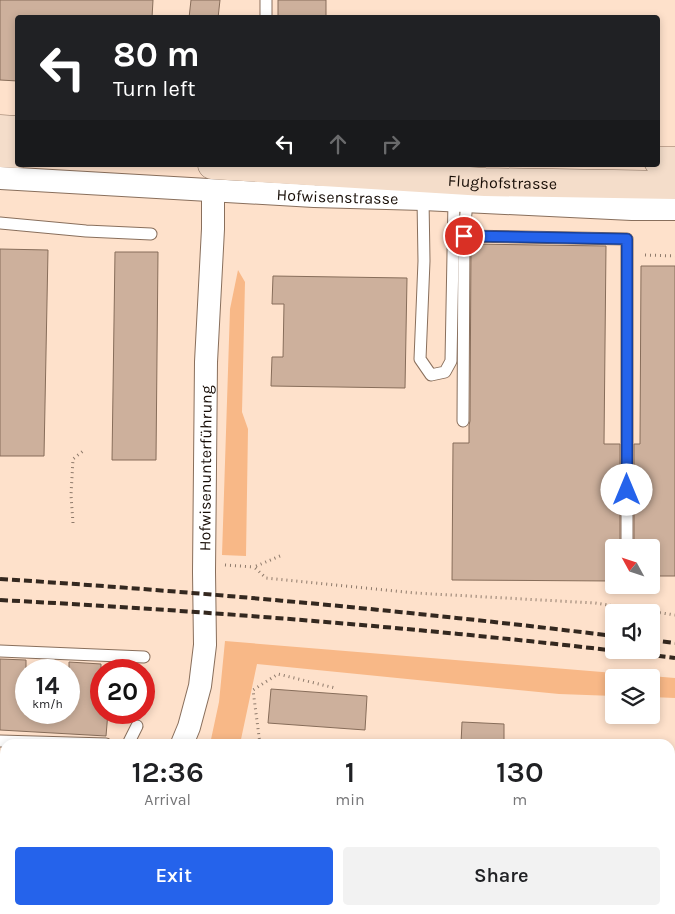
<!DOCTYPE html>
<html lang="en">
<head>
<meta charset="utf-8">
<style>
	:root { --surface:#fff; --page:#f2f2f2; --text:#202124; --muted:#757577; --accent:#2563eb }
	body { margin:0; font-family:Karla,sans-serif; background:var(--page); color:var(--text); height:100vh; display:flex; flex-direction:column; font-size:19px; white-space:nowrap }
	* { box-sizing:border-box; margin:0 }
	p { font-size:16px; color:var(--muted) }
	.icon { flex:none; width:28px; height:28px; fill:none; stroke:currentColor; stroke-width:2; stroke-linecap:round; stroke-linejoin:round }
	.map { position:relative; flex:1; overflow:hidden }
	.drawer { position:absolute; left:0px; top:739px; width:675px; height:176px; display:flex; flex-direction:column; background:var(--surface); border-radius:15px 15px 0 0; box-shadow:0 2px 8px #0003 }
	.drawer>* { flex:none }
	.banner { position:absolute; left:15px; top:15px; width:645px; height:152px; border-radius:5px; box-shadow:0 2px 8px #0003; background:#202124; color:#fff; overflow:hidden }
	.needle { width:32px; rotate:310deg }
	.buttons { position:absolute; left:605px; top:539px; display:grid; gap:10px }
	.buttons a { display:grid; place-items:center; width:55px; height:55px; border-radius:5px; background:var(--surface); box-shadow:0 2px 8px #0003; font-size:25px }
	.speed { position:absolute; left:15px; top:659px; display:flex; gap:10px; font-size:25px; font-weight:700; text-align:center }
	.speed>* { display:grid; place-content:center; width:65px; height:65px; border-radius:50%; background:var(--surface); box-shadow:0 2px 8px #0003; line-height:1 }
	.speed small { font-size:12px; font-weight:400 }
	.speed .limit { border:8px solid #d22; background:#fff; color:#111 }
	.pin { position:absolute; display:grid; place-items:center; width:42px; height:42px; color:#fff; margin:-21px; border:2px solid #fff; border-radius:50%; box-shadow:0 1px 5px #0007 }
	.me { position:absolute; width:55px; margin:-28px; rotate:0deg; stroke-linejoin:round; filter:drop-shadow(0 0 4px #0008) }
	.turn { display:flex; align-items:center; gap:18px; height:105px; padding:0 15px; font-size:22px }
	.turn .icon { width:65px; height:65px; stroke-width:2.5 }
	.turn b { display:block; font-size:35px; line-height:42px }
	.lanes { display:flex; align-items:center; height:48px; padding:0 15px; background:#0003; justify-content:center; gap:25px; direction:ltr }
	.lanes .off { opacity:.35 }
	.eta { display:flex; justify-content:space-evenly; align-items:center; height:85px; text-align:center }
	.eta b { font-size:30px; font-weight:600; line-height:35px }
	.action { display:flex; gap:10px; margin-top:auto; padding:10px 15px }
	.action a { flex:1; height:58px; border-radius:5px; background:var(--accent); color:#fff; font-size:20px; font-weight:600; line-height:58px; text-align:center }
	.action a+a { background:var(--page); color:var(--text) }
	.map>svg:first-child { display:block }
	.green { fill:#f8b887 }
	.building { fill:#cdb09c; stroke:#876d5a }
	.lines { fill:none; stroke-linecap:round; stroke-linejoin:round }
	.lane-casing { stroke:#896f5c; stroke-width:13 }
	.street-casing { stroke:#896f5c; stroke-width:24 }
	.secondary-casing { stroke:#896f5c; stroke-width:29 }
	.path { stroke:#8e7a6b; stroke-width:3; stroke-dasharray:1 4; stroke-linecap:butt }
	.lane { stroke:#fff; stroke-width:11 }
	.street { stroke:#fff; stroke-width:22 }
	.secondary { stroke:#f4ddca; stroke-width:28 }
	.rail { stroke:#34281f; stroke-width:4; stroke-dasharray:8 4; stroke-linecap:butt }
	.route-casing { stroke:#184099; stroke-width:12 }
	.route { stroke:#2563eb; stroke-width:9 }
	.labels { text-anchor:middle; stroke-width:4; stroke-linejoin:round; paint-order:stroke }
	.street-label { font-size:16px; fill:#180e07; stroke:#fee1cb }
</style>
</head>
<body>
<div class="map">
<svg width="675" height="914" viewBox="0 0 675 914">
	<rect width="100%" height="100%" fill="#fee1cb"/>
	<g class="green">
		<path d="M238 270 245 282 242 412 248 429 246 556 222 555 230 309Z"/>
		<path d="M225 641 675 678V698L651 697V678H614V696L559 694 257 664 240 744H210L219 702Z"/>
	</g>
	<g class="building">
		<path d="M0 0H153L152 18H18V81L0 80Z"/>
		<path d="M191 0H220L218 18H189Z"/>
		<rect x="278" y="0" width="48" height="18"/>
		<path d="M471 244 606 246 604 444H620V548H614V581L452 580 453 443H469V425L470 421Z"/>
		<path d="M0 249 48 250 44 456H0Z"/>
		<path d="M115 252H158L156 460H112Z"/>
		<path d="M641 266H675V576H651V548H634V444H640Z"/>
		<path d="M273 276 407 278 405 388 271 386 272 357H283L284 304H272Z"/>
		<path d="M0 659 26 660V712H69V662L101 664V712H108L106 736 0 730Z"/>
		<path d="M271 689 367 696 365 730 268 723Z"/>
		<path d="M462 722 504 724V744H461Z"/>
	</g>
	<g class="lines">
		<defs>
			<g id="lane">
				<path d="M266 0V18"/>
				<path d="M423 199 424 261 420 359 431 375 445 372 451 361 454 201"/>
				<path d="M0 223 86 231 151 234"/>
				<path d="M464 236 627 239V548"/>
				<path d="M463 421 464 236 467 201"/>
				<path d="M0 651 144 657"/>
				<path d="M0 741 106 744"/>
				<path d="M128 744 137 726"/>
				<path d="M434 914V910"/>
			</g>
			<g id="street">
				<path id="s1" d="M0 178 314 196 423 199 632 209H675"/>
				<path id="s2" d="M182 744 189 727 200 686 205 645 204 572 206 362 213 229V191"/>
				<path d="M0 866H5"/>
				<path d="M140 910 144 914"/>
			</g>
			<g id="secondary">
				<path d="M0 129 18 130"/>
				<path d="M0 153 18 154"/>
				<path d="M658 161H675"/>
				<path id="s3" d="M212 165 485 182 675 185"/>
			</g>
		</defs>
		<use href="#lane" class="lane-casing"/>
		<use href="#street" class="street-casing"/>
		<use href="#secondary" class="secondary-casing"/>
		<g class="path">
			<path d="M645 255 675 256"/>
			<path d="M73 523 71 495 73 459 83 451"/>
			<path d="M280 556 254 567 266 578 415 593 595 603 675 615"/>
			<path d="M225 565 254 567"/>
			<path d="M260 744 253 690 278 674 335 688"/>
			<path d="M281 910 282 914"/>
			<path d="M8 914 10 910"/>
		</g>
		<use href="#lane" class="lane"/>
		<use href="#street" class="street"/>
		<use href="#secondary" class="secondary"/>
		<g class="rail">
			<path d="M0 579C205 592 410 611 614 636"/>
			<path d="M0 600C226 612 451 630 675 658"/>
			<path d="M651 640 675 643"/>
		</g>
	</g>
	<g class="lines">
		<defs>
			<path id="route" d="M464 236 627 239V490"/>
		</defs>
		<use href="#route" class="route-casing"/>
		<use href="#route" class="route"/>
	</g>
	<g class="labels">
		<g class="street-label">
			<text dy="6" stroke="none"><textPath href="#s3" startOffset="291">Flughofstrasse</textPath></text>
			<text dy="6" stroke="none"><textPath href="#s1" startOffset="338">Hofwisenstrasse</textPath></text>
			<text dy="6" stroke="none"><textPath href="#s2" startOffset="279">Hofwisenunterführung</textPath></text>
		</g>
	</g>
</svg>
<div class="buttons">
<a><svg class="needle" viewBox="-14 -14 28 28"><path d="M0-13l5 13h-10z" fill="#e53935"/><path d="M0 13l5-13h-10z" fill="#757577"/></svg></a>
<a><svg class="icon" aria-label="sound" viewBox="0 0 24 24"><path d="M4 9h4l5-4v14l-5-4H4zM17 9q2 3 0 6"/></svg></a>
<a><svg class="icon" aria-label="layers" viewBox="0 0 24 24"><path d="M12 4l9 5-9 5-9-5zM3 14l9 5 9-5"/></svg></a>
</div>
<div class="speed"><div>14<small>km/h</small></div><div class="limit">20</div></div>
<div class="pin" style="left:464px;top:236px;background:#d93025"><svg class="icon" aria-label="arrive" viewBox="0 0 24 24"><path d="M6 21V4h12l-3 4 3 4H6"/></svg></div>
<svg class="me" style="left:627px;top:490px" viewBox="-20 -20 40 40"><circle r="19" fill="#fff"/><path d="M0-13L10 11 0 6-10 11z" fill="#2563eb"/></svg>
<div class="banner">
<div class="turn"><svg class="icon" aria-label="left" viewBox="0 0 24 24"><path d="M17 20v-9H6M10 6l-5 5 5 5"/></svg><div><b>80 m</b>Turn left</div></div>
<div class="lanes"><svg class="icon" aria-label="left" viewBox="0 0 24 24"><path d="M17 20v-9H6M10 6l-5 5 5 5"/></svg><svg class="icon off" aria-label="ahead" viewBox="0 0 24 24"><path d="M12 20V5M6 11l6-6 6 6"/></svg><svg class="icon off" aria-label="right" viewBox="0 0 24 24"><path d="M7 20v-9h11M14 6l5 5-5 5"/></svg></div>
</div>
<section class="drawer">
<div class="eta">
<div><b>12:36</b><p>Arrival</p></div>
<div><b>1</b><p>min</p></div>
<div><b>130</b><p>m</p></div>
</div>
<div class="action"><a>Exit</a><a>Share</a></div>
</section>
</div>
</body>
</html>
